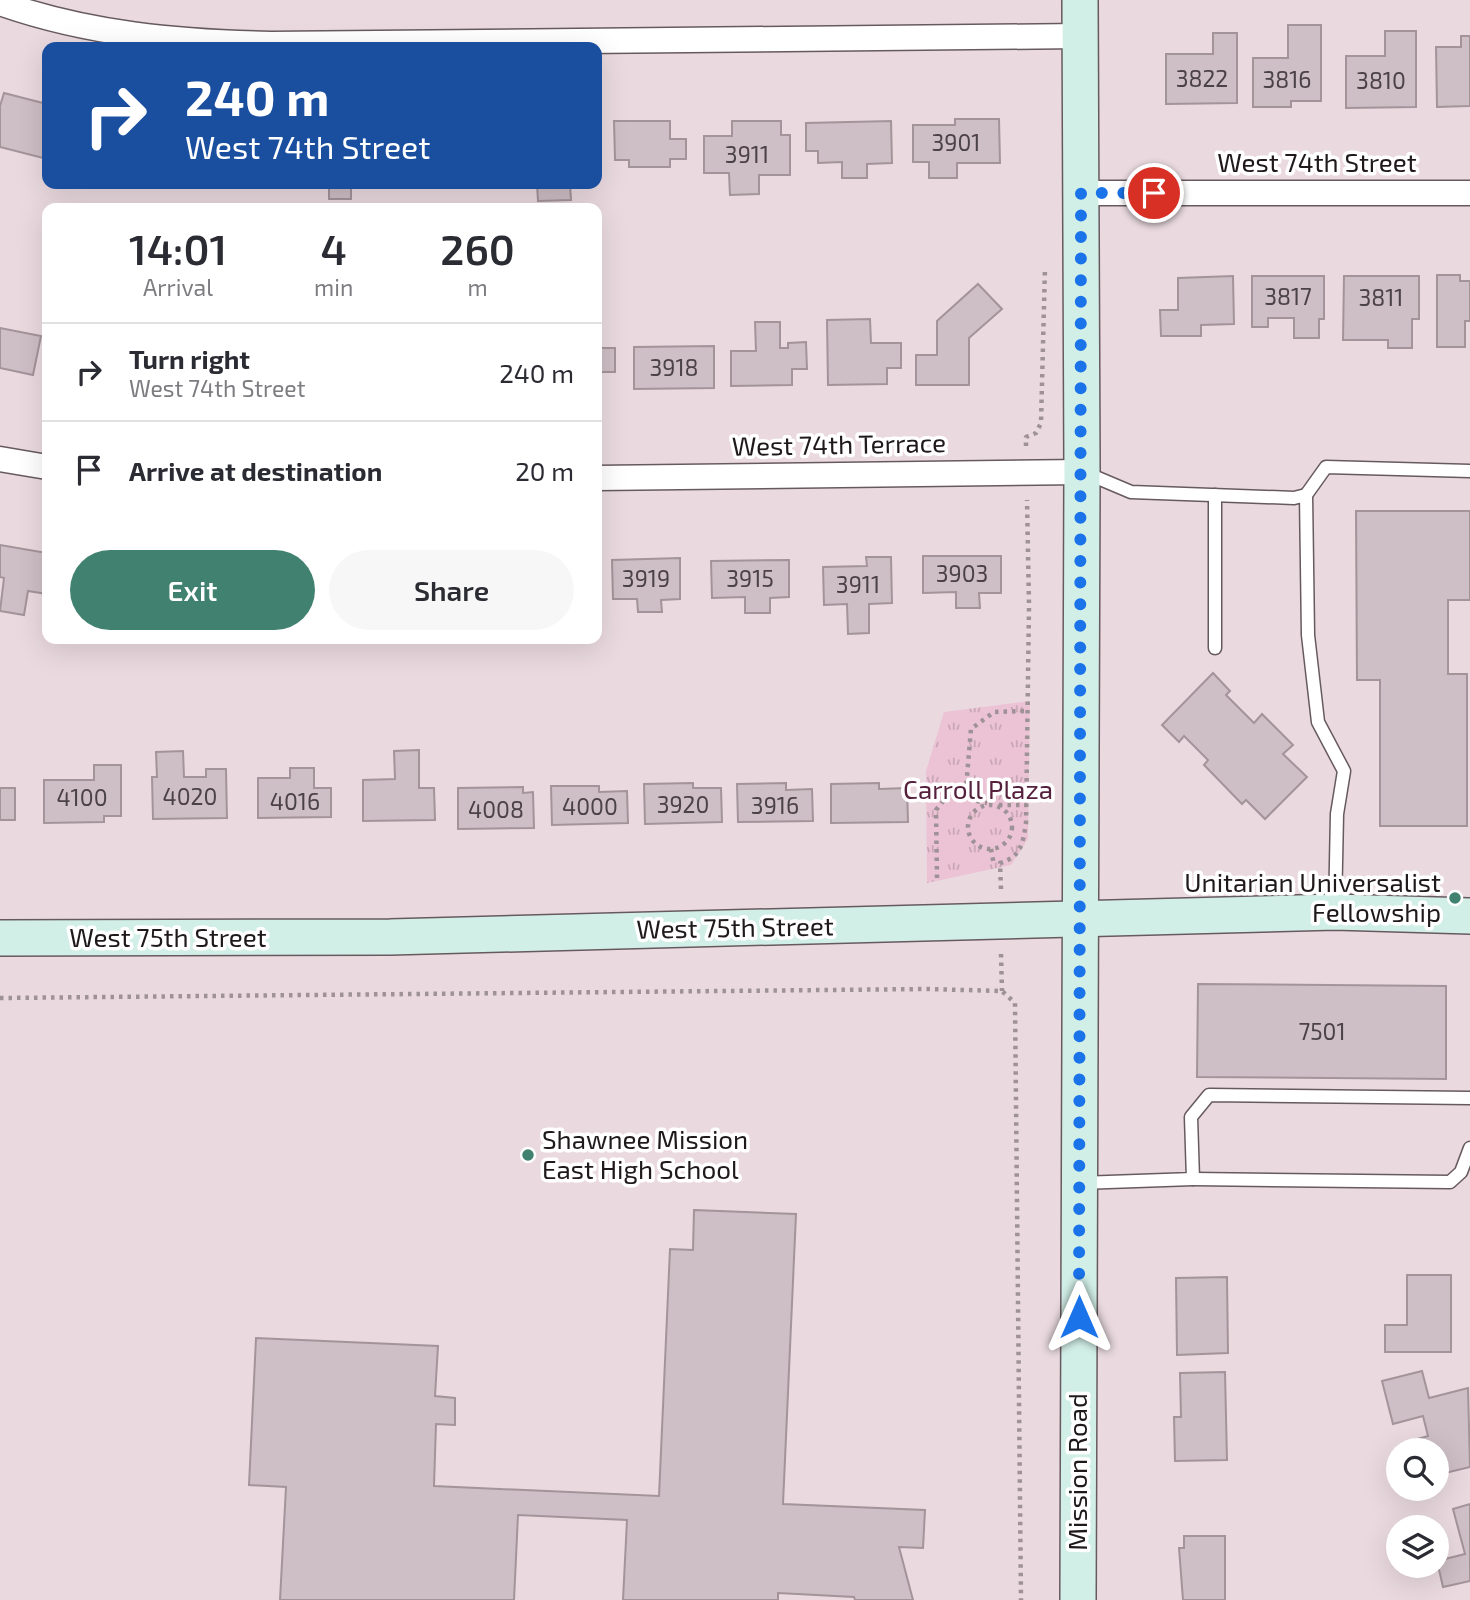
<!DOCTYPE html>
<html lang="en">
<head>
<meta charset="utf-8">
<style>
	:root { --surface:#fff; --page:#f7f7f7; --text:#2b2b33; --muted:#7c7c81; --line:#e1e1e2; --accent:#41816f }
	body { margin:0; font-family:"Exo 2",sans-serif; background:var(--page); color:var(--text); height:100vh; display:flex; flex-direction:column; font-size:26px; white-space:nowrap }
	* { box-sizing:border-box; margin:0 }
	p { font-size:23px; color:var(--muted) }
	.icon { flex:none; width:38px; height:38px; fill:none; stroke:currentColor; stroke-width:2; stroke-linecap:round; stroke-linejoin:round }
	.map { position:relative; flex:1; overflow:hidden }
	.details { position:absolute; left:42px; top:203px; width:560px; height:441px; display:flex; flex-direction:column; background:var(--surface); border-radius:14px; box-shadow:0 7px 28px #0002 }
	.details>* { flex:none }
	.top-card { position:absolute; left:42px; top:42px; width:560px; height:147px; border-radius:14px; box-shadow:0 7px 28px #0002; background:#1a4fa0; color:#fff; overflow:hidden }
	.fabs { position:absolute; left:1386px; top:1438px; display:grid; gap:14px }
	.fabs a { display:grid; place-items:center; width:63px; height:63px; border-radius:50%; background:var(--surface); box-shadow:0 7px 28px #0002; font-size:35px }
	.pin { position:absolute; display:grid; place-items:center; width:60px; height:60px; color:#fff; margin:-30px; border:4px solid #fff; border-radius:50%; box-shadow:0 2px 7px #0007 }
	.me { position:absolute; width:77px; margin:-38px; rotate:0deg; stroke-linejoin:round; filter:drop-shadow(0 0 5px #0008) }
	.turn { display:flex; align-items:center; gap:24px; height:147px; padding:0 28px; font-size:32px }
	.turn .icon { width:91px; height:91px; stroke-width:2.5 }
	.turn b { display:block; font-size:49px; line-height:60px }
	.eta { display:flex; justify-content:space-evenly; align-items:center; height:119px; text-align:center }
	.eta b { font-size:42px; font-weight:600; line-height:49px }
	.cta { display:flex; gap:14px; margin-top:auto; padding:14px 28px }
	.cta a { flex:1; height:80px; border-radius:42px; background:var(--accent); color:#fff; font-size:28px; font-weight:600; line-height:80px; text-align:center }
	.cta a+a { background:var(--page); color:var(--text) }
	ul { padding:0; list-style:none }
	li { display:flex; align-items:center; gap:21px; height:98px; padding:0 28px; border-top:2px solid var(--line) }
	li div { flex:1 }
	li b { display:block; font-size:26px }
	li em { font-style:normal }
	.map>svg:first-child { display:block }
	.park { fill:url(#park-tufts) }
	.building { fill:#cebec5; stroke:#a3949a; stroke-width:2 }
	.lines { fill:none; stroke-linecap:round; stroke-linejoin:round }
	.service-casing { stroke:#675a5f; stroke-width:15 }
	.minor-casing { stroke:#675a5f; stroke-width:27 }
	.secondary-casing { stroke:#675a5f; stroke-width:38 }
	.path { stroke:#9e9297; stroke-width:4.5; stroke-dasharray:3.5 5; stroke-linecap:butt }
	.service { stroke:#fff; stroke-width:12 }
	.minor { stroke:#fff; stroke-width:24 }
	.secondary { stroke:#d2efe7; stroke-width:35 }
	.route { stroke:#1a73e8; stroke-width:12; stroke-dasharray:0 21.6 }
	.poi-dot { fill:#41816f; stroke:#fff; stroke-width:2.5 }
	.labels { text-anchor:middle; stroke-width:7; stroke-linejoin:round; paint-order:stroke }
	.number-label { font-size:23px; fill:#4b4246 }
	.street-label { font-size:26px; fill:#1f191c; stroke:#fff }
	.park-label { font-size:26px; fill:#55203c; stroke:#fff }
	.poi-label { font-size:26px; fill:#1f191c; stroke:#fff; text-anchor:end }
</style>
</head>
<body>
<div class="map">
<svg width="1470" height="1600" viewBox="0 0 1470 1600">
	<defs>
		<pattern id="park-tufts" width="24" height="20" patternUnits="userSpaceOnUse" patternTransform="scale(1.75)"><rect width="24" height="20" fill="#ebc3d4"/><path d="M3 7l-1-3M5 7V3M7 7l1-3M15 17l-1-3M17 17v-4M19 17l1-3" fill="none" stroke="#c9a7b5"/></pattern>
	</defs>
	<rect width="100%" height="100%" fill="#eadae0"/>
	<path class="park" d="M1030 701 1028 839 1011 865 927 883 926 771 944 712Z"/>
	<g class="building">
		<path d="M1288 25H1321V101H1291V107H1253V58H1288Z"/>
		<path d="M1385 31H1416V107L1346 108V56H1385Z"/>
		<path d="M1213 33H1237V103L1166 104V54H1213Z"/>
		<path d="M1461 36H1470V106L1437 107 1436 47H1461Z"/>
		<path d="M4 93 47 104V159L0 147V106Z"/>
		<path d="M955 119H999L1000 163H957V178H929V162H913V125H955Z"/>
		<path d="M614 121H670V139H686V159H670V167H629V160H615Z"/>
		<path d="M732 121H781V135H790V175H759V194L730 195 729 173H704V136H732Z"/>
		<path d="M891 121 892 163 867 164V178H842V162L818 163V151H806V123Z"/>
		<rect x="329" y="184" width="22" height="15"/>
		<path d="M537 184H570L571 200 538 201Z"/>
		<path d="M1437 275H1460V281H1470V321H1465V347H1437Z"/>
		<path d="M1233 276 1234 324 1201 325V336H1161L1160 310H1178V278Z"/>
		<path d="M1252 276H1324V319H1319V338H1294V318H1268V327H1252Z"/>
		<path d="M1344 276H1419V319H1412V348H1388V340H1343Z"/>
		<path d="M978 284 1002 309 969 338V385H916V355H937V321Z"/>
		<path d="M870 319 871 343H901V368H887V384L828 385 827 320Z"/>
		<path d="M755 322H780V348H788V343L806 342 807 369H792V385L731 386V351H756Z"/>
		<path d="M0 328 41 336 33 375 0 368Z"/>
		<path d="M714 346V388L634 389V347Z"/>
		<path d="M597 348H615V372H601V387H597Z"/>
		<path d="M1356 511H1470V600H1448V674H1467V826H1380V680H1357Z"/>
		<path d="M0 545 47 553V594L28 591 24 615 0 611 4 578 0 577Z"/>
		<path d="M923 556H1001V593H979L980 608H956V592L923 593Z"/>
		<path d="M866 557H891L892 603 869 604V633L848 634 847 604 824 605 823 567 867 566Z"/>
		<path d="M680 558V599L661 600 662 612H638L637 599H613L612 560Z"/>
		<path d="M789 560V597L770 598V613H745V597L712 598 711 561Z"/>
		<path d="M1213 673 1230 691 1226 695 1254 723 1262 714 1293 745 1283 754 1307 777 1265 819 1246 800 1242 804 1204 765 1208 760 1184 736 1179 742 1162 725Z"/>
		<path d="M419 750V788H434L435 820 363 821V780L395 779 394 751Z"/>
		<path d="M183 751 184 777H206V769H226L227 818 153 819 152 777H157L156 752Z"/>
		<path d="M94 765H121V816H104V822L44 823V780H94Z"/>
		<path d="M290 768H314V788H331V817L258 818V778H290Z"/>
		<path d="M693 783V788H721L722 822 645 824 644 784Z"/>
		<path d="M786 783V790L812 789 813 821 738 822 737 784Z"/>
		<path d="M879 783V789L907 788 908 822 831 823V784Z"/>
		<path d="M551 786H599V792L627 791 628 823 552 825Z"/>
		<path d="M523 787V793L533 792 534 828 458 829V788Z"/>
		<rect x="0" y="788" width="15" height="32"/>
		<path d="M1198 984 1446 986V1079L1197 1077Z"/>
		<path d="M694 1210 796 1214 783 1504 925 1510 923 1548 899 1547 913 1600H855L854 1597 778 1593V1600H623L627 1520 518 1515 514 1600H280L286 1487 249 1485 256 1338 438 1346 435 1396 455 1398V1425L436 1424 434 1486 659 1496 670 1249 693 1250Z"/>
		<path d="M1407 1275H1451V1352H1385V1325H1407Z"/>
		<path d="M1227 1277 1228 1353 1177 1355 1176 1278Z"/>
		<path d="M1422 1371 1429 1398 1468 1388 1470 1467 1437 1475V1451H1417L1414 1440 1428 1436 1423 1416 1393 1424 1382 1381Z"/>
		<path d="M1225 1372 1227 1460 1175 1461 1174 1417H1181L1180 1373Z"/>
		<path d="M1470 1504V1581L1443 1587 1437 1561 1465 1554 1453 1509Z"/>
		<path d="M1184 1536H1225V1600H1183L1179 1548H1184Z"/>
	</g>
	<g class="lines">
		<defs>
			<g id="service">
				<path d="M1086 473 1131 492 1294 498 1306 495 1308 635 1318 722 1344 771 1337 814 1335 911"/>
				<path d="M1215 495V648"/>
				<path d="M1306 495 1326 467 1470 471"/>
				<path d="M1193 1179 1450 1182 1461 1172 1470 1148"/>
				<path d="M1080 1183 1193 1179 1191 1117 1209 1095 1470 1098"/>
			</g>
			<g id="minor">
				<path d="M0 3C88 34 178 42 271 44L1080 36"/>
				<path d="M1081 193H1470"/>
				<path d="M0 459 47 467"/>
				<path d="M597 478 1082 472"/>
			</g>
			<g id="secondary">
				<path d="M0 938 390 937 1335 912 1470 916"/>
				<path d="M1078 1600 1082 472 1080 0"/>
			</g>
		</defs>
		<use href="#service" class="service-casing"/>
		<use href="#minor" class="minor-casing"/>
		<use href="#secondary" class="secondary-casing"/>
		<g class="path">
			<path d="M1026 446V437L1036 433 1041 423 1045 267"/>
			<path d="M966 788 976 801 987 803"/>
			<circle cx="990" cy="827" r="22"/>
			<path d="M999 805H1027"/>
			<path d="M991 849 994 865"/>
			<path d="M937 878 936 810 949 794 966 788 971 729 994 712 1026 711"/>
			<path d="M1001 889 1000 863C1021 857 1023 843 1026 823L1029 605 1027 500"/>
			<path d="M1001 954 1002 991"/>
			<path d="M0 998 928 989 1002 991 1015 1003 1021 1600"/>
		</g>
		<use href="#service" class="service"/>
		<use href="#minor" class="minor"/>
		<use href="#secondary" class="secondary"/>
	</g>
	<g class="lines">
		<path class="route" d="M1079 1317 1081 193H1154"/>
	</g>
	<g class="poi-dot">
		<circle cx="1455" cy="898" r="7"/>
		<circle cx="528" cy="1155" r="7"/>
	</g>
	<g class="labels">
		<g class="number-label">
			<text x="1202" y="87">3822</text>
			<text x="1287" y="88">3816</text>
			<text x="1381" y="89">3810</text>
			<text x="956" y="151">3901</text>
			<text x="747" y="163">3911</text>
			<text x="1288" y="305">3817</text>
			<text x="1381" y="306">3811</text>
			<text x="674" y="376">3918</text>
			<text x="962" y="582">3903</text>
			<text x="646" y="587">3919</text>
			<text x="750" y="587">3915</text>
			<text x="858" y="593">3911</text>
			<text x="190" y="805">4020</text>
			<text x="82" y="806">4100</text>
			<text x="295" y="810">4016</text>
			<text x="683" y="813">3920</text>
			<text x="775" y="814">3916</text>
			<text x="590" y="815">4000</text>
			<text x="496" y="818">4008</text>
			<text x="1322" y="1040">7501</text>
		</g>
		<g class="street-label">
			<text x="1317" y="172">West 74th Street</text>
			<text transform="translate(839 445) rotate(-1)" y="9">West 74th Terrace</text>
			<text transform="translate(735 928) rotate(-1)" y="9">West 75th Street</text>
			<text x="168" y="947">West 75th Street</text>
			<text transform="translate(1078 1472) rotate(-90)" y="9">Mission Road</text>
		</g>
		<g class="park-label">
			<text x="978" y="799">Carroll Plaza</text>
		</g>
		<g class="poi-label">
			<text x="1441" y="892">Unitarian Universalist<tspan x="1441" dy="30">Fellowship</tspan></text>
			<text x="542" y="1149" text-anchor="start">Shawnee Mission<tspan x="542" dy="30">East High School</tspan></text>
		</g>
	</g>
</svg>
<div class="fabs">
<a><svg class="icon" aria-label="search" viewBox="0 0 24 24"><circle cx="10" cy="10" r="6"/><path d="M15 15l6 6"/></svg></a>
<a><svg class="icon" aria-label="layers" viewBox="0 0 24 24"><path d="M12 4l9 5-9 5-9-5zM3 14l9 5 9-5"/></svg></a>
</div>
<div class="pin" style="left:1154px;top:193px;background:#d93025"><svg class="icon" aria-label="arrive" viewBox="0 0 24 24"><path d="M6 21V4h12l-3 4 3 4H6"/></svg></div>
<svg class="me" style="left:1079px;top:1317px" viewBox="-20 -20 40 40"><path d="M0-17L14 15 0 8-14 15z" fill="#1a73e8" stroke="#fff" stroke-width="4"/></svg>
<div class="top-card">
<div class="turn"><svg class="icon" aria-label="right" viewBox="0 0 24 24"><path d="M7 20v-9h11M14 6l5 5-5 5"/></svg><div><b>240 m</b>West 74th Street</div></div>
</div>
<section class="details">
<div class="eta">
<div><b>14:01</b><p>Arrival</p></div>
<div><b>4</b><p>min</p></div>
<div><b>260</b><p>m</p></div>
</div>
<ul>
<li><svg class="icon" aria-label="right" viewBox="0 0 24 24"><path d="M7 20v-9h11M14 6l5 5-5 5"/></svg><div><b>Turn right</b><p>West 74th Street</p></div><em>240 m</em></li>
<li><svg class="icon" aria-label="arrive" viewBox="0 0 24 24"><path d="M6 21V4h12l-3 4 3 4H6"/></svg><div><b>Arrive at destination</b></div><em>20 m</em></li>
</ul>
<div class="cta"><a>Exit</a><a>Share</a></div>
</section>
</div>
</body>
</html>
